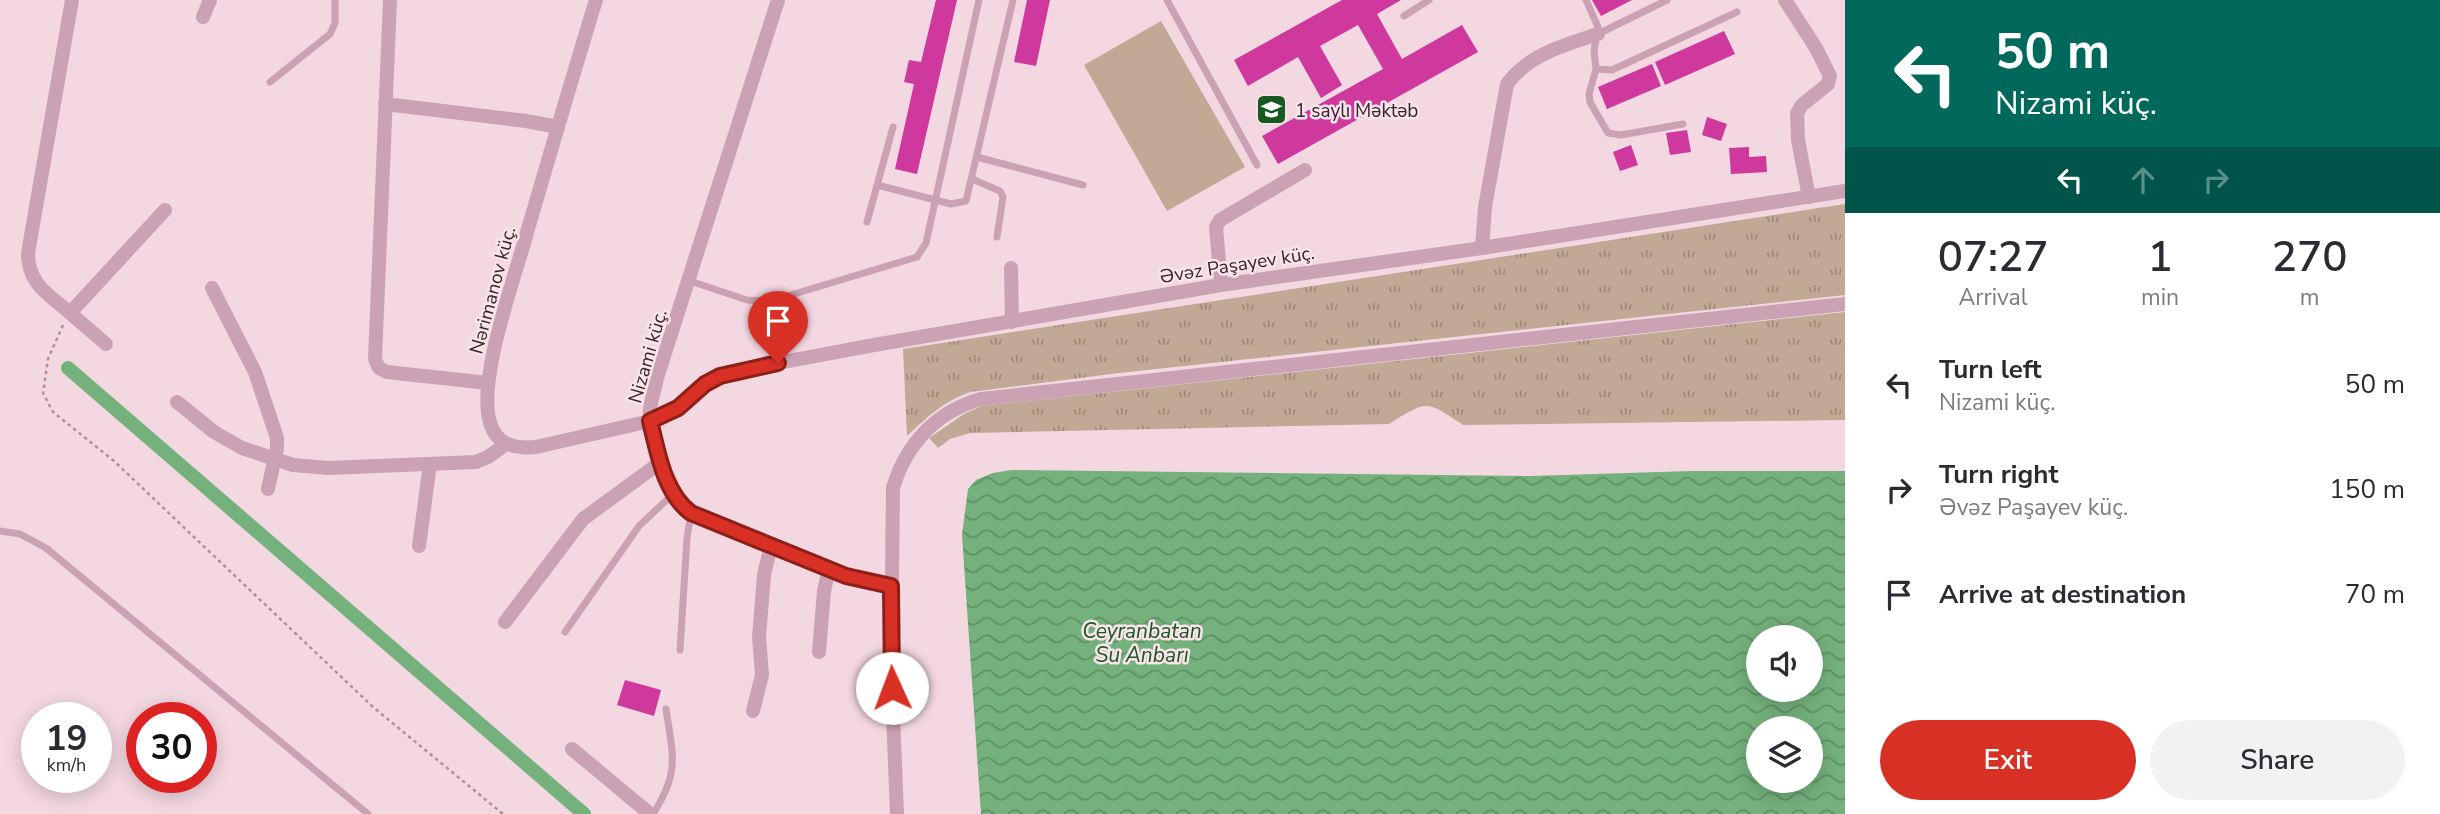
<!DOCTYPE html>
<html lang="en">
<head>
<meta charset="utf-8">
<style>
	:root { --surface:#fff; --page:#f2f2f3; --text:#2b2b33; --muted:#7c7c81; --accent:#d93025 }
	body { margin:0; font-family:"Nunito Sans",sans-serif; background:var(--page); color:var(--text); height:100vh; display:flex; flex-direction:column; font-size:26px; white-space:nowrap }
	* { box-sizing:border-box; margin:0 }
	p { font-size:23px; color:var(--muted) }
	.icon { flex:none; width:38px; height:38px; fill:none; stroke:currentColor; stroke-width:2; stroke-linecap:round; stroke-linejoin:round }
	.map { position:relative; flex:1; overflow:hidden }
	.panel { display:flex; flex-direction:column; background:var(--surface); width:595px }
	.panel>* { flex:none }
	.guide { background:#00695c; color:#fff; overflow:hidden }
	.buttons { position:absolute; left:1746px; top:625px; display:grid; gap:14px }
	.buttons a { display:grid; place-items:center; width:77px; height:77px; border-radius:50%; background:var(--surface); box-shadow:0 4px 18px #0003; font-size:35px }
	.speed { position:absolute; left:21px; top:702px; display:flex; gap:14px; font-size:35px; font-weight:700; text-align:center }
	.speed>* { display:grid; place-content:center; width:91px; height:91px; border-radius:50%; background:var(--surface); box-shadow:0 4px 18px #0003; line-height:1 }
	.speed small { font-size:18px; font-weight:400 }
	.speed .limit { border:10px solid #d22; background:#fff; color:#111 }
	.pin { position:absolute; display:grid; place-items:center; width:60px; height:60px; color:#fff; margin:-72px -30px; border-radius:50% 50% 50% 0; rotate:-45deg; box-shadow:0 0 7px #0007 }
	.pin .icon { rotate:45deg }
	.me { position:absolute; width:77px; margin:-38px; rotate:358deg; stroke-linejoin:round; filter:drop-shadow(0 0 5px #0008) }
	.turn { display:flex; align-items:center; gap:24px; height:147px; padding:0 35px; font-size:32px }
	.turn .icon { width:91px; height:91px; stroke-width:2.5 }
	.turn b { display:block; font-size:49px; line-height:60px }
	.lanes { display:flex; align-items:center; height:66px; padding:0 35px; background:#0003; justify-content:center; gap:35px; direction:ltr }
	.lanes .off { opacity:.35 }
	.eta { display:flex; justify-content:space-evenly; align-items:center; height:119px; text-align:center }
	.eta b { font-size:42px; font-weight:600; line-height:49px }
	.cta { display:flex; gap:14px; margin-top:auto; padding:14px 35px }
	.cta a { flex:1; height:80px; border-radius:42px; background:var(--accent); color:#fff; font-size:28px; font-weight:600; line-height:80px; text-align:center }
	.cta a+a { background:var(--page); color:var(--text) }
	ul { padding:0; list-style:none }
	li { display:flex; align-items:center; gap:21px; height:105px; padding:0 35px }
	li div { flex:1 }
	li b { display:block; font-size:26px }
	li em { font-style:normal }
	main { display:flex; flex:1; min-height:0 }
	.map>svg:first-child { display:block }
	.grass { fill:url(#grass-tufts) }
	.green { fill:#c2a996 }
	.water { fill:url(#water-waves); fill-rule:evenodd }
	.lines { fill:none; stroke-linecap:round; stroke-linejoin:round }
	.canal { stroke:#74b17c; stroke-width:14 }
	.building { fill:#cf389c }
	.path { stroke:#b78ca1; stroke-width:2.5; stroke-dasharray:3.5 3.5; stroke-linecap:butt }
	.lane { stroke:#cba2b4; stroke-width:7 }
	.street { stroke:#cba2b4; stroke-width:14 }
	.route-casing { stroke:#8d1f18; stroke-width:18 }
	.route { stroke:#d93025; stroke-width:12 }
	.labels { text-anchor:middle; stroke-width:5; stroke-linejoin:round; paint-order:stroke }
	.poi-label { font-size:19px; fill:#35252f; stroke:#fae3eb; text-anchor:start }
	.street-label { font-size:19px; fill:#35252f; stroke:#fae3eb }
	.water-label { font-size:21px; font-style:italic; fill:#185922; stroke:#fae3eb }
</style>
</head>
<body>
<main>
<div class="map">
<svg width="1845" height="814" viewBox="0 0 1845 814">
	<defs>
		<pattern id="grass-tufts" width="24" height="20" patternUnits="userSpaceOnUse" patternTransform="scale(1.75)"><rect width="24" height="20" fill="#c2a996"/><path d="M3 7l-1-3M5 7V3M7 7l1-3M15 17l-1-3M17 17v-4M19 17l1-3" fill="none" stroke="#9e897b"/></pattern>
		<pattern id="water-waves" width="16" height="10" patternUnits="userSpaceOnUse" patternTransform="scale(1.75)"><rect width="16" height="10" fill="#74b17c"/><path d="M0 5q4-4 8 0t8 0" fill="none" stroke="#609066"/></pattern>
	</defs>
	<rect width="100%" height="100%" fill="#f3d7e1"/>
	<g class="grass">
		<path d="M1845 204V295L1119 373 970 392C944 401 927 417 907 436L903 349Z"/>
		<path d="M1845 312V420L1463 425C1425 400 1428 400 1389 424L970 433 950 439 938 448 929 438 964 414 982 406Z"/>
	</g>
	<path class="green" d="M1161 21 1245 167 1167 211 1084 65Z"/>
	<path class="water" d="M1011 470 1531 476 1691 471H1845V814H981L962 535 968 489 976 480 993 473ZM1759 637H1811V690H1759ZM1759 728H1811V780H1759Z"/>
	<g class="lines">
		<path class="canal" d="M68 368 584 814"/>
	</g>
	<g class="building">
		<path d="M936 0H957L917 174 895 169 914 84 904 82 909 60 921 62Z"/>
		<path d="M1027 0H1050L1036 66 1014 62Z"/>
		<path d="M1342 0H1401L1377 14 1402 59 1462 25 1478 52 1278 164 1262 136 1383 69 1358 25 1320 46 1342 85 1321 98 1298 57 1248 86 1234 60Z"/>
		<path d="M1592 0H1632L1601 16Z"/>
		<path d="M1724 31 1735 54 1665 85 1655 62Z"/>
		<path d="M1652 64 1661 86 1607 109 1598 87Z"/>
		<path d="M1707 117 1727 124 1721 141 1702 135Z"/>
		<path d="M1687 130 1691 152 1670 155 1666 133Z"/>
		<path d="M1631 145 1638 165 1620 171 1613 152Z"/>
		<path d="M1749 147V157L1766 156 1767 172 1731 174 1729 148Z"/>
		<path d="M625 680 661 690 654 716 617 705Z"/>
	</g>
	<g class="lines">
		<path class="path" d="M63 325 48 359 43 393 53 412 114 461 373 707 503 814"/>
		<g class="lane">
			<path d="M1167 0 1257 165"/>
			<path d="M1586 0 1598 27 1594 51 1596 69 1589 94 1590 102 1608 133 1621 135 1683 124"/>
			<path d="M1404 16 1429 0"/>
			<path d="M1598 34 1667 0"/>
			<path d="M1596 69 1612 70 1737 12"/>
			<path d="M270 82 330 34 335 23V0"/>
			<path d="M977 157 1083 185"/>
			<path d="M972 179 1000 191 1003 197 997 237"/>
			<path d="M877 185 951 204 966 201 1013 0"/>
			<path d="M867 222 893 127"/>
			<path d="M690 281 747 300 771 301 917 257 926 243 979 0"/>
			<path d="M0 531 20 534 46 548 368 814"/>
			<path d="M565 632 639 526 673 494"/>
			<path d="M680 650 687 538 691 513"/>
			<path d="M653 814C680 772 673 756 666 709"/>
		</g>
		<g class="street">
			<path d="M72 0 28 253C28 284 48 294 70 313L165 210"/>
			<path d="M390 0 375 359 379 368 387 372 488 383"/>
			<path d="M596 0C572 78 549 157 526 236 514 280 477 381 490 422 496 445 515 449 536 447L650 421 678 408 705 384 730 372 874 345 1221 285 1482 248 1845 191"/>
			<path d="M778 0 657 378C655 389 651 400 650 410 648 432 663 474 673 494 677 502 684 508 691 513L846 576 868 583 891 586"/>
			<path d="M1785 0 1816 48 1830 76 1828 84 1802 105 1797 113 1798 140 1809 197"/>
			<path d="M203 17 210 0"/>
			<path d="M385 104 526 121 558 127"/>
			<path d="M1482 248 1485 207 1507 84C1529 54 1565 45 1598 34"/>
			<path d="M1011 268 1012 322"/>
			<path d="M1221 285 1216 227 1220 220 1305 170"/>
			<path d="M212 288 255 372 277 438V448L268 489"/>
			<path d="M70 313 106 344"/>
			<path d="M177 402 214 432 242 448 293 465 328 468 476 462 488 457 506 444"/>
			<path d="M419 546 430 464"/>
			<path d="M505 622 583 519 661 462"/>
			<path d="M819 652 824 591 829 569"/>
			<path d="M753 711 762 675 759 637 764 575 771 545"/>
			<path d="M572 749 650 814"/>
			<path d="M897 814 891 663 893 488C906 444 937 411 981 399L1845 304"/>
		</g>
	</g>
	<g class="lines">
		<defs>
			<path id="route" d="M778 363 720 376 705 384 678 408 650 421C658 453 664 493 691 513L846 576 891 586 892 688"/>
		</defs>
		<use href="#route" class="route-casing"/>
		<use href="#route" class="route"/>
	</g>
	<defs>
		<symbol id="school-square" viewBox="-11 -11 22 22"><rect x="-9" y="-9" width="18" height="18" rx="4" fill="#185922" stroke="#fae3eb"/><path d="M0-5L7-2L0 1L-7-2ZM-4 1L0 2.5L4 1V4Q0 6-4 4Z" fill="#fff"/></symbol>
	</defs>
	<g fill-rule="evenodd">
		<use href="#school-square" x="1254" y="92" width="35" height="35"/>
	</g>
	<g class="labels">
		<g class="poi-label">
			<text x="1295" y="117">1 saylı Məktəb</text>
		</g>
		<g class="street-label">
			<text transform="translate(1237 264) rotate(-9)" y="7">Əvəz Paşayev küç.</text>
			<text transform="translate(492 290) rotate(-75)" y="7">Nərimanov küç.</text>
			<text transform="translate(647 356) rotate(-74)" y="7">Nizami küç.</text>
		</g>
		<g class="water-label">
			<text x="1142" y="638">Ceyranbatan<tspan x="1142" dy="24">Su Anbarı</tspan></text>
		</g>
	</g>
</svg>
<div class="buttons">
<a><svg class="icon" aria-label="sound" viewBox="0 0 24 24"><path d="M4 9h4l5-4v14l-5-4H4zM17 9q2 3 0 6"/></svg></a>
<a><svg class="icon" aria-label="layers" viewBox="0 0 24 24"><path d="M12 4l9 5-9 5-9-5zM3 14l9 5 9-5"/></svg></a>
</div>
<div class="speed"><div>19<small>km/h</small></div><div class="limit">30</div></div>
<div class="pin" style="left:778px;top:363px;background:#d93025"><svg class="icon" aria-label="arrive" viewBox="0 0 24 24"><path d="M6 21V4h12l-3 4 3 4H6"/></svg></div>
<svg class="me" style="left:892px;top:688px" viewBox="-20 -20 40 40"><circle r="19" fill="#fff"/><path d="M0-13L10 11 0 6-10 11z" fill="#d93025"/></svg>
</div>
<section class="panel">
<div class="guide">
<div class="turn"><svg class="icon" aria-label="left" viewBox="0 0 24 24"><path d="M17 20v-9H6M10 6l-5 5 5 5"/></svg><div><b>50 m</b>Nizami küç.</div></div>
<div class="lanes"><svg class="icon" aria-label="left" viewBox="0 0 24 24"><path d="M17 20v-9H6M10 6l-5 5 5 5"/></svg><svg class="icon off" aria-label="ahead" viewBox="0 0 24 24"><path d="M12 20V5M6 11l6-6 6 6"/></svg><svg class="icon off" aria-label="right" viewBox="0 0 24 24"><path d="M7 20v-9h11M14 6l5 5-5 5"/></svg></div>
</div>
<div class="eta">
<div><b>07:27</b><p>Arrival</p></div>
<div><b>1</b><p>min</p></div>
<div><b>270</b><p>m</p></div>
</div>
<ul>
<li><svg class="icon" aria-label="left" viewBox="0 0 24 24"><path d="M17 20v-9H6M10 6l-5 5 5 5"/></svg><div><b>Turn left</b><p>Nizami küç.</p></div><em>50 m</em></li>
<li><svg class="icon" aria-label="right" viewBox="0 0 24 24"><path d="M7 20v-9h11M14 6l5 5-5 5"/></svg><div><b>Turn right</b><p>Əvəz Paşayev küç.</p></div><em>150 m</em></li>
<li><svg class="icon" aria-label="arrive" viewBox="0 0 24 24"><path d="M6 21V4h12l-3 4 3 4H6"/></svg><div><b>Arrive at destination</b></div><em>70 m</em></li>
</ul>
<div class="cta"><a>Exit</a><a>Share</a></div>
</section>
</main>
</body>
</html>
